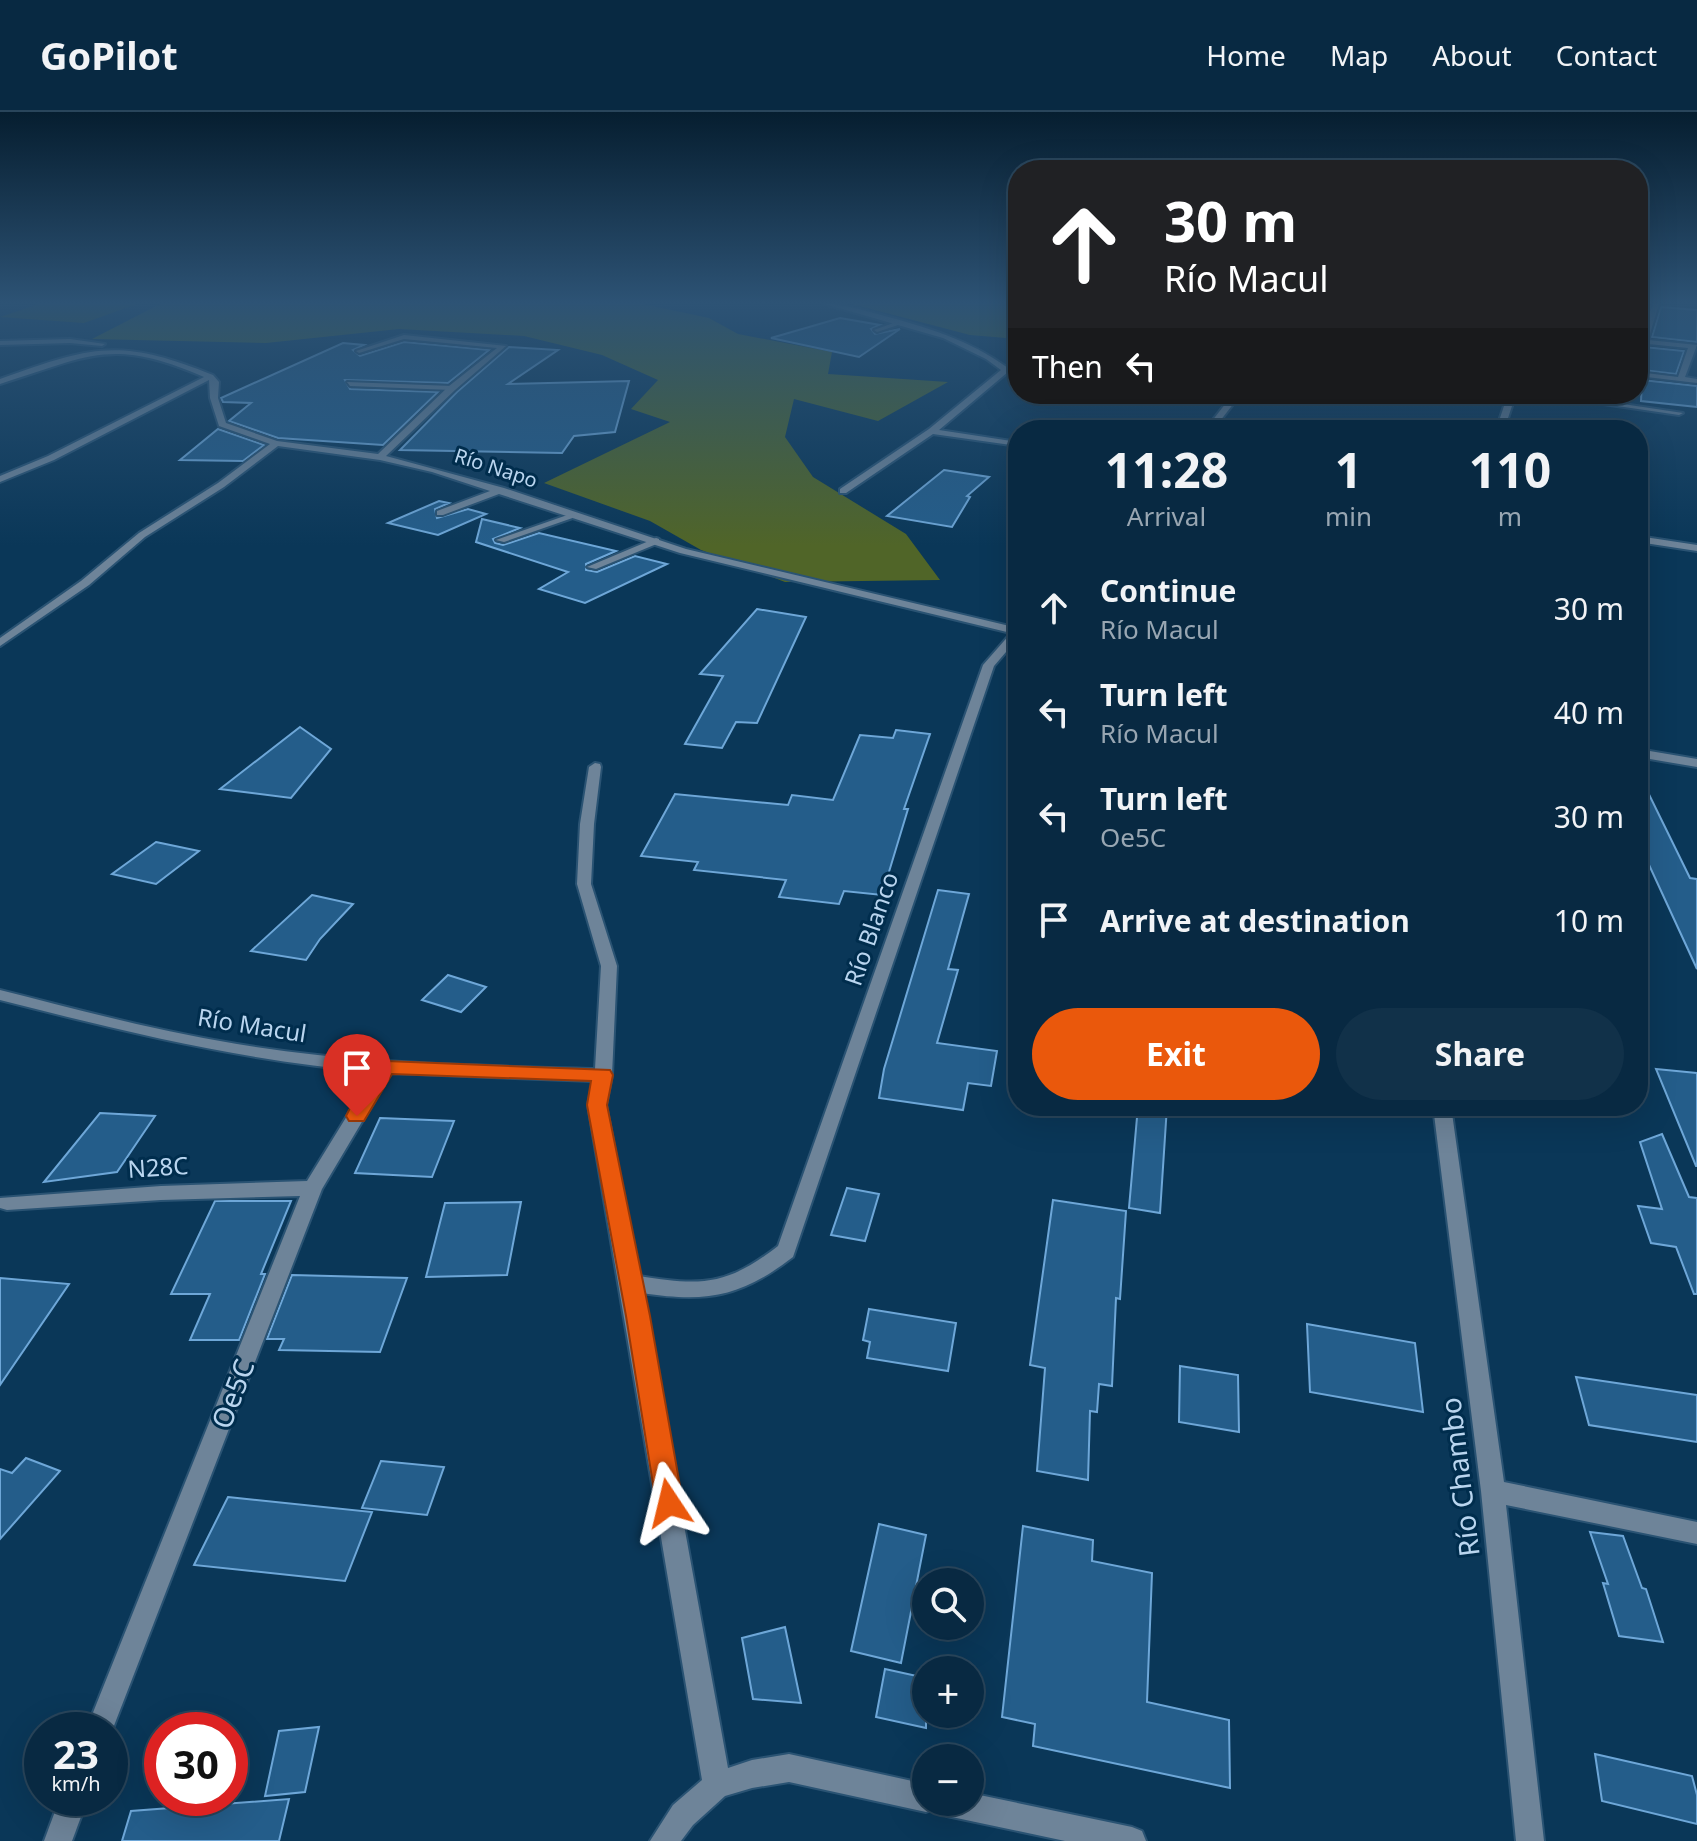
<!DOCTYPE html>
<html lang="en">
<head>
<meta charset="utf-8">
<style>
	:root { --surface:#082942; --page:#113149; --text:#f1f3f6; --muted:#98a6b2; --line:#29455b; --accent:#ea580c }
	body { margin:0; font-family:"Noto Sans",sans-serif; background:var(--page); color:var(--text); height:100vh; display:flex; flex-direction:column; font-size:30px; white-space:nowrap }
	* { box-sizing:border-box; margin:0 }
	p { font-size:26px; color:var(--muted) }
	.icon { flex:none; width:44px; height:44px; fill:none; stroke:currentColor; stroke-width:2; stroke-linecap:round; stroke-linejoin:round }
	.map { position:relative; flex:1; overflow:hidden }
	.sheet { position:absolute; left:1008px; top:308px; width:640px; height:696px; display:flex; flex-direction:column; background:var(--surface); border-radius:32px; box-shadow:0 8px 32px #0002,0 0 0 2px var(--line) }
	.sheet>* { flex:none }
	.banner { position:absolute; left:1008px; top:48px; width:640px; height:244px; border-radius:32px; box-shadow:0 8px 32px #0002,0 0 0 2px var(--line); background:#202124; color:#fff; overflow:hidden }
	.fabs { position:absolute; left:912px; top:1456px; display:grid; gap:16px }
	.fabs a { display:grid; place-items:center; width:72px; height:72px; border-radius:50%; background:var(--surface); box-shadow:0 8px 32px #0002,0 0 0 2px var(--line); font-size:40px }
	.speed { position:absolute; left:24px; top:1600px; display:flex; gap:16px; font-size:40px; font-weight:700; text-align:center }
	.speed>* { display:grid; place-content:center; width:104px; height:104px; border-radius:50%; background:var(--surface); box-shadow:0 8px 32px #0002,0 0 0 2px var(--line); line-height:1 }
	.speed small { font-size:20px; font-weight:400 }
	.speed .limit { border:12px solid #d22; background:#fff; color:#111 }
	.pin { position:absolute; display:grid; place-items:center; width:68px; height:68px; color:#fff; margin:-82px -34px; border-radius:50% 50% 50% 0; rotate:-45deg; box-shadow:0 0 8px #0007 }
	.pin .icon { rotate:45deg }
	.me { position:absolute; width:88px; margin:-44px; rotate:350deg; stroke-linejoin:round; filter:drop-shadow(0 0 6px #0008) }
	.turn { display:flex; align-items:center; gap:28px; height:168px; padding:0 24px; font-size:36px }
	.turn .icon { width:104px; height:104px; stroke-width:2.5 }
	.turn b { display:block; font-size:56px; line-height:68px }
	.then { display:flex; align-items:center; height:76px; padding:0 24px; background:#0003; gap:16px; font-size:30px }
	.eta { display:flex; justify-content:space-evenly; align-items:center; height:136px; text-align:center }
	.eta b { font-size:48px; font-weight:700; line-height:56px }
	.action { display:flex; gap:16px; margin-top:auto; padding:16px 24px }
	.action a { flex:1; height:92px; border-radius:48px; background:var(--accent); color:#fff; font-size:32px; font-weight:700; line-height:92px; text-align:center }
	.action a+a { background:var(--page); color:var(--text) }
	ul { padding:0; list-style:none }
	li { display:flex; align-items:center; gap:24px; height:104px; padding:0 24px }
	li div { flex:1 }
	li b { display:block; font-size:30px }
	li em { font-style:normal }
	header { display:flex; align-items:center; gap:48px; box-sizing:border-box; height:112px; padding:0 40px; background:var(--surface); border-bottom:2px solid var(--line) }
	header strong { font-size:38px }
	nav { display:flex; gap:44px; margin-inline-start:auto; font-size:28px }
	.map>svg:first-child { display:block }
	.green { fill:#42551a }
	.forest { fill:#506528 }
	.building { fill:#245d8a; stroke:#6ea7d8; stroke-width:2 }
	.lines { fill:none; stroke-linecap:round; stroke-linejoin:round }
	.service-casing { stroke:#2a5373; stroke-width:4 }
	.minor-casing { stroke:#2a5373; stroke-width:4 }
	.service { fill:#6e8499; fill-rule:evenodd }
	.minor { fill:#6e8499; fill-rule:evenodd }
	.route { fill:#ea580c; stroke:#983908; stroke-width:2 }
	.labels { text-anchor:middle; stroke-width:6; stroke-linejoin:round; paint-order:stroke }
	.far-street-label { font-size:20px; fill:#b9d5ef; stroke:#002d4d }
	.street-label { font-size:24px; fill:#b9d5ef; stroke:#002d4d }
	.near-street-label { font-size:28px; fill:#b9d5ef; stroke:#002d4d }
</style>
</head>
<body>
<header>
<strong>GoPilot</strong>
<nav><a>Home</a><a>Map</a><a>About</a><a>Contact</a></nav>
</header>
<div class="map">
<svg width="1697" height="1729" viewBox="0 0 1697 1729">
	<rect width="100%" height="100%" fill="#0a3758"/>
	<path class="green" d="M39 192H137L84 211 0 205Z"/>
	<g class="forest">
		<path d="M160 192H643L709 206 738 222 832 240 828 262 948 270 878 309 794 287 785 325 813 365 906 422 940 468 785 470 701 438 650 409 544 371 670 310 631 297 658 268 602 243 524 224 399 217 266 231 92 227Z"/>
		<path d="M852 192H1018V227L970 223Z"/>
	</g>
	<g class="building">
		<path d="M1661 195 1697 198V230L1652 225Z"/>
		<path d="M840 206 880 213 871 217 875 222 900 217 859 245 771 226Z"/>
		<path d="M404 230 489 238 448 271 345 268 350 277 438 280 383 333 278 326 229 309 251 291 223 290 221 286 343 231 364 233 353 238 360 244Z"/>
		<path d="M509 235 558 238 508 272 629 269 615 320 574 324 562 341 400 338 457 280Z"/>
		<path d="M1644 235 1684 239 1676 262 1643 258Z"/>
		<path d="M1642 268 1697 274V295L1641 289Z"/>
		<path d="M218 317 264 333 243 349 180 348Z"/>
		<path d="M944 358 989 365 967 384 970 385 952 415 887 404Z"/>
		<path d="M439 389 449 391 435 397 437 406 468 397 486 402 438 423 388 411Z"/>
		<path d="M482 407 520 416 493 427 495 431 503 433 539 421 616 439 586 452V458L597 460 635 444 667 452 585 491 539 477 568 460 476 430Z"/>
		<path d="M757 497 806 505 757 611 736 610 722 636 685 632 723 564 700 562Z"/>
		<path d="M300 615 331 637 291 686 220 677Z"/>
		<path d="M896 618 930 622 904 697H908L882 783 844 779 839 792 779 785 786 768 694 758 698 750 641 744 675 682 788 693 792 683 833 688 860 623 893 626Z"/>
		<path d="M1638 660 1690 766 1697 767V857L1638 729Z"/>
		<path d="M156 730 199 739 156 772 112 762Z"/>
		<path d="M938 778 969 782 948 857 958 858 937 931 997 939 991 974 968 971 963 998 879 986 884 957Z"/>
		<path d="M312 783 353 792 320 827 306 848 251 839Z"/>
		<path d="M448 863 486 875 461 900 422 888Z"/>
		<path d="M1656 957 1697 961V1054H1696Z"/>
		<path d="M1138 994H1167L1160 1101 1129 1096Z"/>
		<path d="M100 1001 155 1004 117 1060 44 1070Z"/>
		<path d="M380 1006 454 1009 432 1065 355 1061Z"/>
		<path d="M1662 1022 1689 1085 1697 1086V1182H1694L1676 1135 1651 1131 1638 1094 1662 1097 1640 1030Z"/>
		<path d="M847 1076 879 1082 865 1129 831 1123Z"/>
		<path d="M1053 1088 1126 1099 1120 1187 1116 1186 1112 1274 1099 1272 1097 1300 1090 1299 1088 1368 1037 1359 1045 1256 1030 1253Z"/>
		<path d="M215 1089H291L261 1162H265L239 1228H190L210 1182H171Z"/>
		<path d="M521 1090 507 1163 426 1165 445 1091Z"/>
		<path d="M292 1163 407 1166 380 1240 279 1238 284 1227H267Z"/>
		<path d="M0 1166 69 1172 0 1273Z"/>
		<path d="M869 1197 956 1211 948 1259 867 1246 870 1230 863 1228Z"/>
		<path d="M1307 1212 1415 1231 1423 1300 1310 1280Z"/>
		<path d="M1180 1254 1238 1263 1239 1320 1179 1310Z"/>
		<path d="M1576 1265 1697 1283V1330L1589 1313Z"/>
		<path d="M26 1346 60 1359 0 1427V1357L12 1361Z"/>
		<path d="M381 1349 444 1355 427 1403 362 1396Z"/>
		<path d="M228 1385 372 1400 345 1469 194 1453Z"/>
		<path d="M879 1412 926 1423 901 1551 851 1539Z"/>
		<path d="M1023 1414 1093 1428 1092 1449 1152 1461 1147 1590 1229 1608 1230 1676 1033 1634 1035 1612 1002 1605Z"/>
		<path d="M1590 1420 1623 1424 1642 1476 1646 1477 1663 1530 1619 1524 1603 1471 1608 1472Z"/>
		<path d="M785 1515 801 1591 753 1587 742 1526Z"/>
		<path d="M885 1557 926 1566V1616L876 1605Z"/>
		<path d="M319 1615 305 1680 265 1684 279 1619Z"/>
		<path d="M1595 1642 1692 1664 1697 1683V1712L1602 1689Z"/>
		<path d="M289 1687 279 1729H122L131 1699Z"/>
	</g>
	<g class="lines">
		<defs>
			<g id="service">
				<path d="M899 209 901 212 877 220 874 218Z"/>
				<path d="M347 270 452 274 456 276 452 278 350 274Z"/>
				<path d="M573 401 581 403 504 430 496 428Z"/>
				<path d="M656 426 659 427V431L596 457 587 455Z"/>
			</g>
			<g id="minor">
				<path d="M825 192C844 192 862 198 881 203 926 215 970 228 1008 256V260L939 318 1018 330V334L933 322 846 381H840V377L929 317 1001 258 986 247 943 226Z"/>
				<path d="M1653 192H1659L1648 228 1697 233 1685 265 1697 267V271L1638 264V260L1678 265 1688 236 1638 231Z"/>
				<path d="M404 223 506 234 455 278 386 344 504 376 686 437 1018 516V526L994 554 793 1145C741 1185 707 1191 642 1181L728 1656 752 1648 789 1642 926 1672V1690H970V1681L1132 1715 1142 1719 1146 1729H1065L947 1704 937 1700 936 1696 926 1700 789 1670 752 1676 725 1684 693 1713 681 1729H650L673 1693 702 1668 588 993 593 969 391 961 322 1077 110 1624V1618H86L300 1084 161 1088 7 1098 0 1096V1086L161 1074 307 1069 374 960C245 949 125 920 0 888V878C79 898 157 919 237 932 355 952 475 954 595 957L601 854 577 772 580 712 589 655 595 651 600 652 601 655 594 712 591 772 617 854 612 963 606 993 639 1164C702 1174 726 1174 778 1134L983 553 1011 521 680 441 499 382 443 403H437V399L490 379 432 360 380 348 278 334 224 375 145 425 89 473 0 534V526L81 469 139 421 218 371 270 332 219 314 210 286 209 268 54 348 0 370V364L48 344 204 265C111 225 90 244 0 272V267C91 234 120 225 213 263L219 270 218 286 226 311 277 329 378 342 449 274 497 236 404 227 359 241 356 239Z"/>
				<path d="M70 227 105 232 102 234 70 231 0 233V229Z"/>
				<path d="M1233 282H1241L1213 318H1205Z"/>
				<path d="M1508 282H1516L1504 318H1496Z"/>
				<path d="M1535 282H1556L1683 301 1679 303Z"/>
				<path d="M1638 424 1697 433V439L1638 430Z"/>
				<path d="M1638 637 1697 647V655L1638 645Z"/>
				<path d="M1433 994H1451L1504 1370 1697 1410V1432L1506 1393 1544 1729H1516L1481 1379Z"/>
				<path d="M60 1686H88L72 1729H44Z"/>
			</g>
		</defs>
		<use href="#service" class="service-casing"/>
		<use href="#minor" class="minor-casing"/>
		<use href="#service" class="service"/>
		<use href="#minor" class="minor"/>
	</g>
	<linearGradient id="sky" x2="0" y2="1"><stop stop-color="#061e30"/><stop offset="0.44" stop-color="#2d5375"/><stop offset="1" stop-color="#2d5375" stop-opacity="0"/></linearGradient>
	<rect width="1697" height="434" fill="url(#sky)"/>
	<path class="route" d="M386 949 610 958 613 963 607 993 650 1204 683 1391 679 1400 669 1404 660 1400 656 1391 626 1204 587 993 591 969 392 962 364 1009H349L346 1004 349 998 379 951Z"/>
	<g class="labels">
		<g class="far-street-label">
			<text transform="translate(496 356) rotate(18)" y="7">Río Napo</text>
		</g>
		<g class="street-label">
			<text transform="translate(872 817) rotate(-71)" y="8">Río Blanco</text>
			<text transform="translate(252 914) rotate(9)" y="8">Río Macul</text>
			<text transform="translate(158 1056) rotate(-4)" y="8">N28C</text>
		</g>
		<g class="near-street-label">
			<text transform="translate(233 1282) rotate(-69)" y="10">Oe5C</text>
			<text transform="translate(1460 1365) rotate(-97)" y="10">Río Chambo</text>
		</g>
	</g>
</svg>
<div class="fabs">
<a><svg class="icon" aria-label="search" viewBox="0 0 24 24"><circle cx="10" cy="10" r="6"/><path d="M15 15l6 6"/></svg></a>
<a>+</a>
<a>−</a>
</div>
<div class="speed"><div>23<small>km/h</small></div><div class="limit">30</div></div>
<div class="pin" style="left:357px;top:1004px;background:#d93025"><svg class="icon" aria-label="arrive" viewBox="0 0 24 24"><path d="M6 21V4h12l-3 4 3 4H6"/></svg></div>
<svg class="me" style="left:669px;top:1391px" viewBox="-20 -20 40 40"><path d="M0-17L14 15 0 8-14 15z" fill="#ea580c" stroke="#fff" stroke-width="4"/></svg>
<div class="banner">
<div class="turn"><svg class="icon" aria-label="ahead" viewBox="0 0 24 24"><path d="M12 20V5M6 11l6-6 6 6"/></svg><div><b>30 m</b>Río Macul</div></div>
<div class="then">Then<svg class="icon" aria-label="left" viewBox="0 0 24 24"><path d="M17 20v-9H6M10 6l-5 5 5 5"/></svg></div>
</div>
<section class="sheet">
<div class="eta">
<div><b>11:28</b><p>Arrival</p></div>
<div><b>1</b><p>min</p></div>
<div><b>110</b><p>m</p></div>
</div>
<ul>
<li><svg class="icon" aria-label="ahead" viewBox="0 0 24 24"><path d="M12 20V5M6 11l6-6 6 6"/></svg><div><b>Continue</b><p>Río Macul</p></div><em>30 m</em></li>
<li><svg class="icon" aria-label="left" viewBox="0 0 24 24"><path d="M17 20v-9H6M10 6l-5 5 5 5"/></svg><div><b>Turn left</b><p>Río Macul</p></div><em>40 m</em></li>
<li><svg class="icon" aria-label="left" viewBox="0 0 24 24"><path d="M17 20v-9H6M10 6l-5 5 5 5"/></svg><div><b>Turn left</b><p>Oe5C</p></div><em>30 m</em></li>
<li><svg class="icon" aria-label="arrive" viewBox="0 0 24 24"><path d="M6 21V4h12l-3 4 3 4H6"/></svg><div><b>Arrive at destination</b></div><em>10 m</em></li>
</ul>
<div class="action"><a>Exit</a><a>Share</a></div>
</section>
</div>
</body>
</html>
